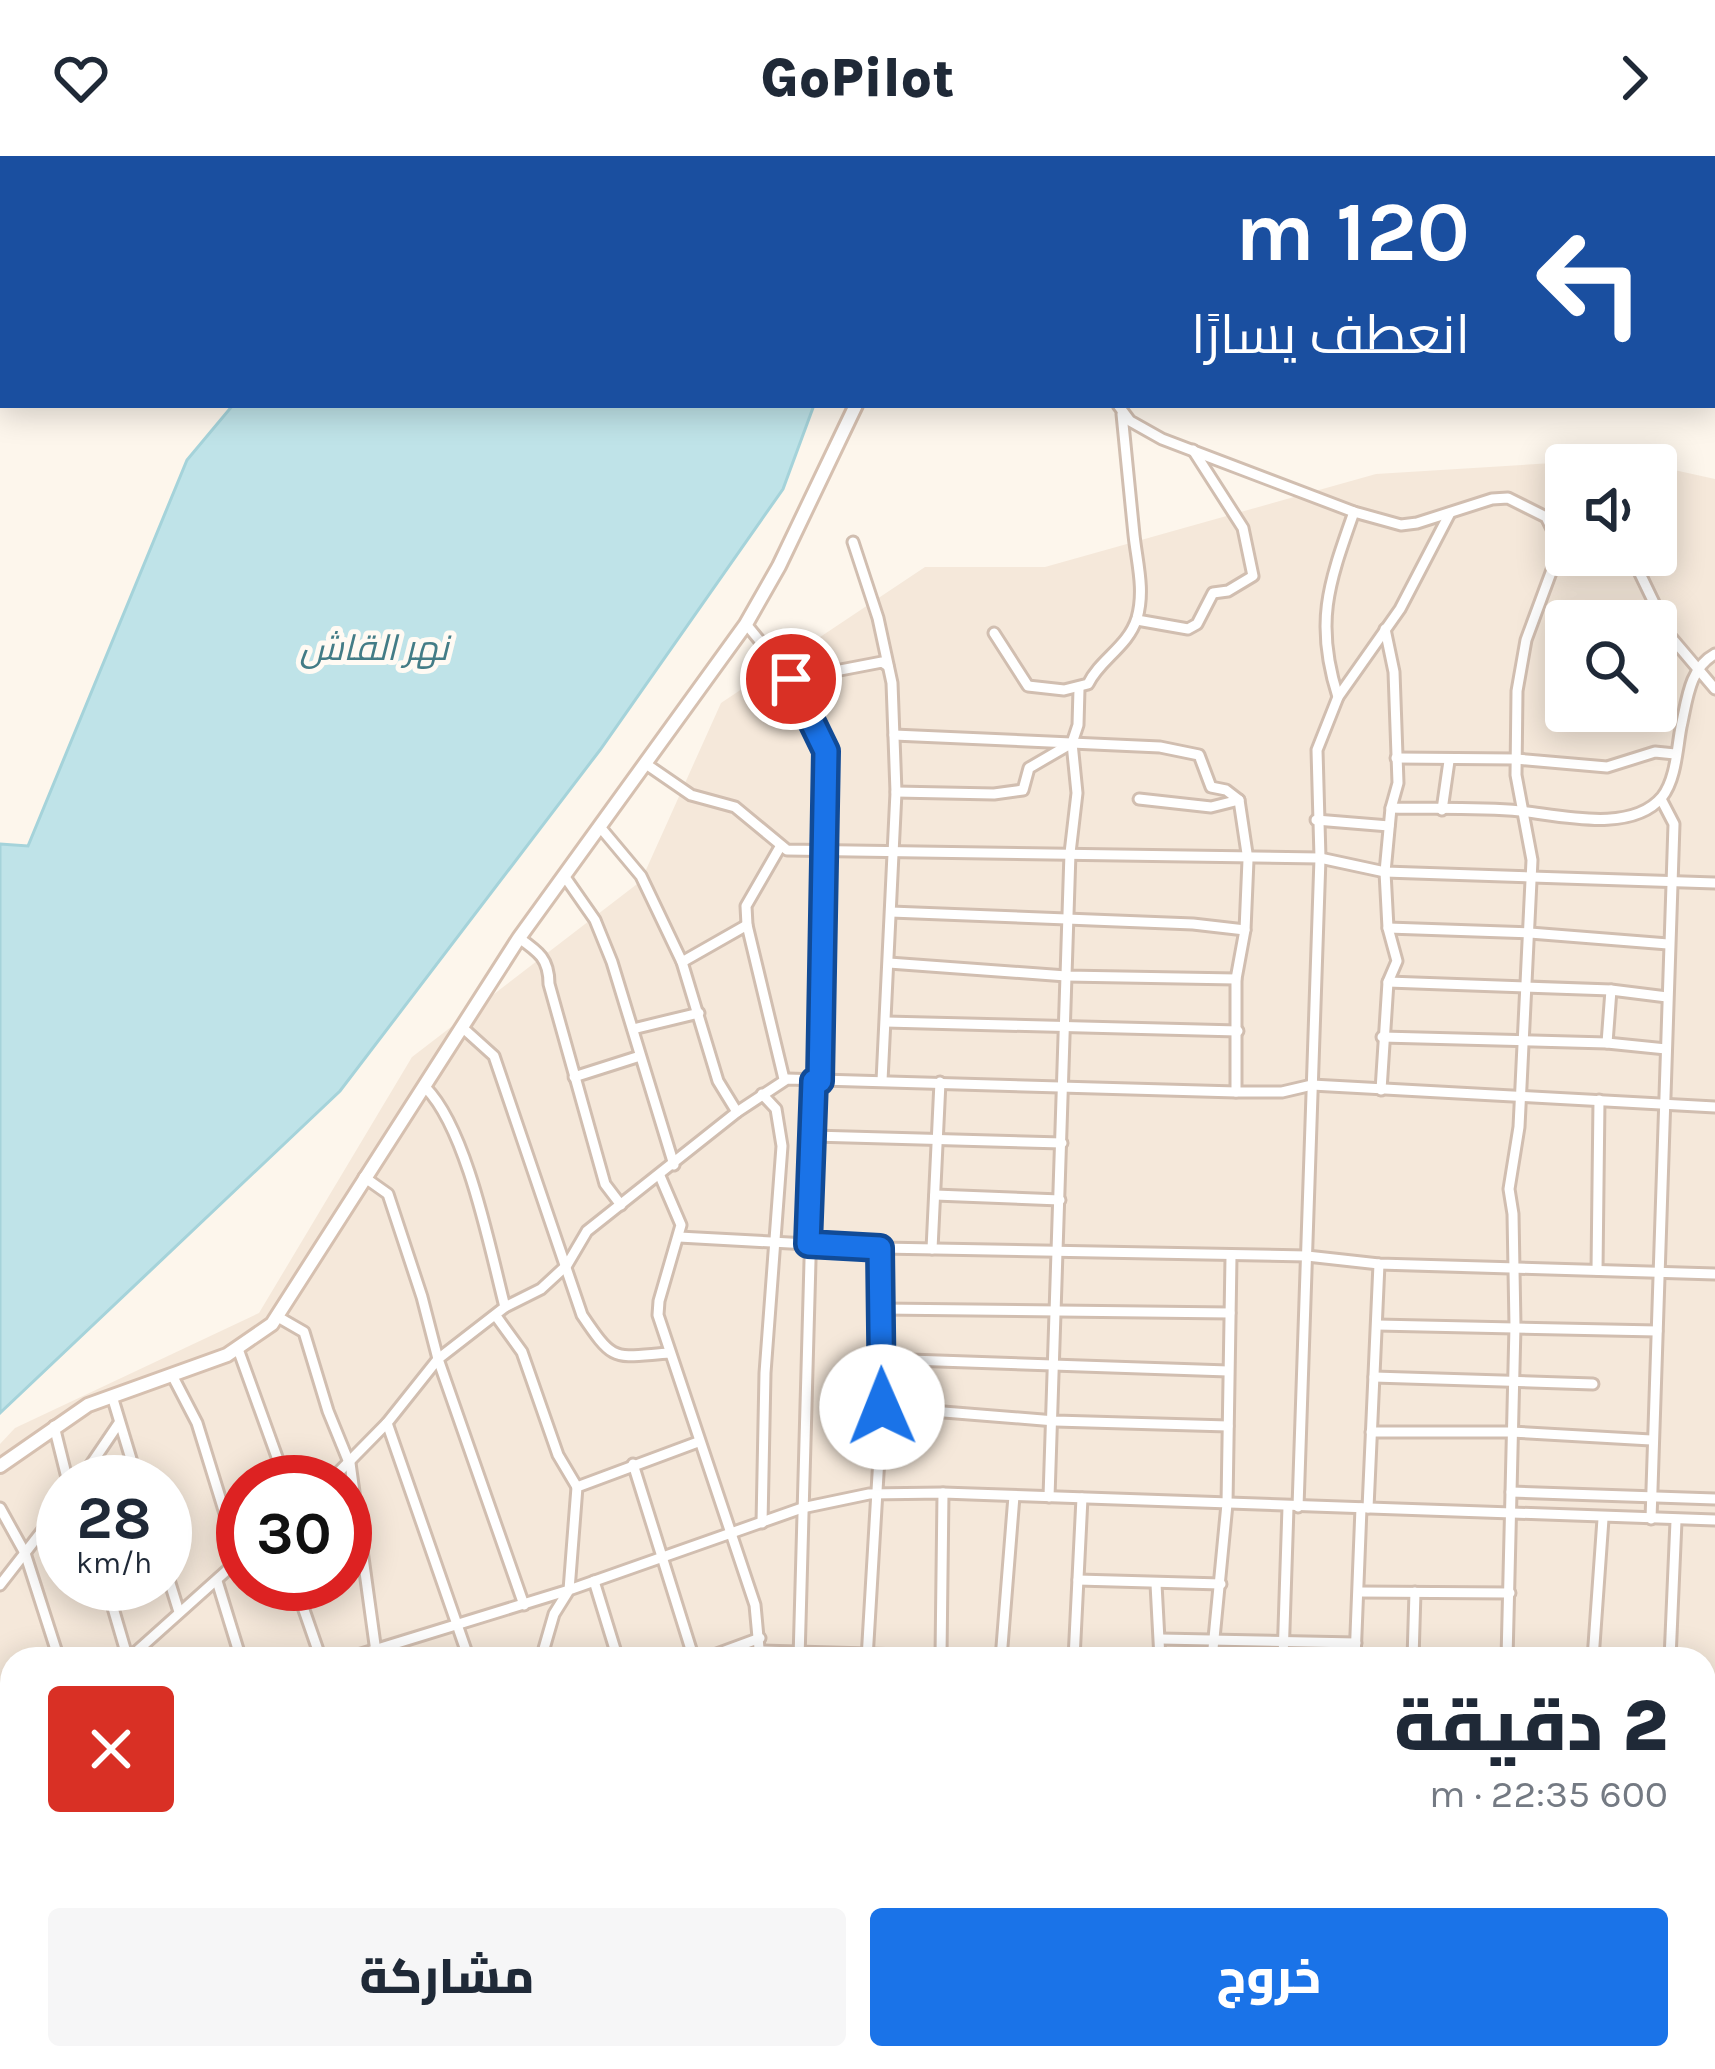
<!DOCTYPE html>
<html lang="ar">
<head>
<meta charset="utf-8">
<style>
	:root { --surface:#fff; --page:#f6f6f7; --text:#1f2937; --muted:#747a83; --accent:#1a73e8 }
	body { margin:0; font-family:Karla,Cairo,sans-serif; background:var(--page); color:var(--text); direction:rtl; height:100vh; display:flex; flex-direction:column; font-size:45px; white-space:nowrap }
	* { box-sizing:border-box; margin:0 }
	p { font-size:39px; color:var(--muted) }
	.icon { flex:none; width:66px; height:66px; fill:none; stroke:currentColor; stroke-width:2; stroke-linecap:round; stroke-linejoin:round }
	.map { position:relative; flex:1; overflow:hidden; direction:ltr }
	.sheet { position:absolute; left:0px; top:1491px; width:1716px; height:423px; display:flex; flex-direction:column; background:var(--surface); border-radius:36px 36px 0 0; box-shadow:0 6px 30px #0003; direction:rtl }
	.sheet>* { flex:none }
	.guide { position:absolute; left:0px; top:0px; width:1716px; height:252px; box-shadow:0 6px 30px #0003; direction:rtl; background:#1a4fa0; color:#fff; overflow:hidden }
	.controls { position:absolute; left:1545px; top:288px; display:grid; gap:24px }
	.controls a { display:grid; place-items:center; width:132px; height:132px; border-radius:12px; background:var(--surface); box-shadow:0 6px 30px #0003; font-size:60px }
	.speed { position:absolute; left:36px; top:1299px; display:flex; gap:24px; font-size:60px; font-weight:700; text-align:center }
	.speed>* { display:grid; place-content:center; width:156px; height:156px; border-radius:50%; background:var(--surface); box-shadow:0 6px 30px #0003; line-height:1 }
	.speed small { font-size:30px; font-weight:400 }
	.speed .limit { border:18px solid #d22; background:#fff; color:#111 }
	.pin { position:absolute; display:grid; place-items:center; width:102px; height:102px; color:#fff; margin:-51px; border:6px solid #fff; border-radius:50%; box-shadow:0 3px 12px #0007 }
	.me { position:absolute; width:132px; margin:-66px; rotate:359deg; stroke-linejoin:round; filter:drop-shadow(0 0 9px #0008) }
	.turn { display:flex; align-items:center; gap:42px; height:252px; padding:0 48px; font-size:54px }
	.turn .icon { width:156px; height:156px; stroke-width:2.5 }
	.turn b { display:block; font-size:84px; line-height:102px }
	.round { display:grid; place-items:center; flex:none; width:126px; height:126px; border-radius:12px; background:var(--page) }
	.head { display:flex; align-items:center; justify-content:space-between; height:204px; padding:0 48px }
	h1 { font-size:72px; font-weight:800; line-height:90px }
	.button { display:flex; gap:24px; margin-top:auto; padding:24px 48px }
	.button a { flex:1; height:138px; border-radius:12px; background:var(--accent); color:#fff; font-size:48px; font-weight:800; line-height:138px; text-align:center }
	.button a+a { background:var(--page); color:var(--text) }
	header { display:flex; justify-content:space-between; align-items:center; height:156px; padding:0 48px; background:var(--surface); font-size:54px; font-weight:800 }
	.map>svg:first-child { display:block }
	.residential { fill:#f5e8da; fill-rule:evenodd }
	.water { fill:#bfe3e8; stroke:#a5d3da; stroke-width:3 }
	.lines { fill:none; stroke-linecap:round; stroke-linejoin:round }
	.street-casing { stroke:#d1beb0; stroke-width:15 }
	.secondary-casing { stroke:#d6c0b0; stroke-width:18 }
	.street { stroke:#fff; stroke-width:9 }
	.secondary { stroke:#fff; stroke-width:12 }
	.route-casing { stroke:#114b97; stroke-width:30 }
	.route { stroke:#1a73e8; stroke-width:21 }
	.labels { text-anchor:middle; stroke-width:10; stroke-linejoin:round; paint-order:stroke }
	.water-label { font-size:36px; font-style:italic; fill:#437c86; stroke:#fffaf3 }
</style>
</head>
<body>
<header><svg class="icon" aria-label="forward" viewBox="0 0 24 24"><path d="M9 5l7 7-7 7"/></svg>GoPilot<svg class="icon" aria-label="heart" viewBox="0 0 24 24"><path d="M12 20l-8-8c-3-5 5-10 8-4 3-6 11-1 8 4z"/></svg></header>
<div class="map">
<svg width="1715" height="1913" viewBox="0 0 1715 1913">
	<rect width="100%" height="100%" fill="#fdf6ec"/>
	<path class="residential" d="M1619 303 1649 309H1566V399H1656V310L1715 323V1913H0V1288L15 1272 259 1157 412 901 641 725 721 547 925 411H1045L1376 318ZM1566 465H1656V555H1566ZM63 1326H165V1428H63ZM243 1326H345V1428H243ZM12 1503H1704V1902H12Z"/>
	<path class="water" d="M233 249H814L783 333 600 594 340 935 0 1257V688L28 690 187 304Z"/>
	<g class="lines">
		<defs>
			<g id="street">
				<path d="M148 3 152 0"/>
				<path d="M0 139 3 135"/>
				<path d="M1118 249 1130 265 1162 283 1354 356 1401 369 1417 367 1492 343 1508 342 1546 361 1557 383 1556 403 1526 484 1517 535 1516 619 1532 704 1519 971 1509 1033 1513 1058 1515 1170 1507 1503"/>
				<path d="M1546 361 1566 365"/>
				<path d="M853 386 878 462 892 527 896 636 882 925"/>
				<path d="M1631 399 1670 480 1715 533"/>
				<path d="M1137 464 1188 473 1197 468 1213 437 1228 435 1253 420 1243 372 1193 294"/>
				<path d="M746 468 791 523 826 595 820 924"/>
				<path d="M994 477 1028 530 1064 534 1088 528C1100 503 1128 491 1137 462 1145 434 1137 407 1134 379 1130 338 1126 298 1122 258"/>
				<path d="M788 516 809 520 882 506 888 510"/>
				<path d="M1338 541C1314 466 1329 427 1354 356"/>
				<path d="M894 579 1160 591 1199 599 1211 631 1226 634 1239 644 1248 704 1245 774 1236 823V936"/>
				<path d="M1396 602 1516 603 1607 611 1655 596 1675 598"/>
				<path d="M646 608 691 639 735 651 787 694 1320 702 1385 716 1715 727"/>
				<path d="M896 636 994 638 1023 634 1029 612 1072 587"/>
				<path d="M1139 643 1211 651 1239 644"/>
				<path d="M1391 652C1434 653 1478 651 1520 655 1559 659 1631 678 1662 641 1676 624 1677 592 1681 571 1687 545 1689 512 1715 498"/>
				<path d="M1442 654 1449 605"/>
				<path d="M1316 664 1389 670"/>
				<path d="M600 671 641 720 682 806 718 925 737 956"/>
				<path d="M780 691 746 750 747 769 784 923"/>
				<path d="M565 721 595 764 612 806 674 1009"/>
				<path d="M891 756 1193 768 1245 774"/>
				<path d="M1388 772 1530 777 1668 788"/>
				<path d="M519 782C539 796 549 803 549 828L605 1028 621 1049"/>
				<path d="M682 806 747 769"/>
				<path d="M889 807 1066 820 1236 823"/>
				<path d="M1388 826 1611 834 1667 841"/>
				<path d="M886 866 1238 875"/>
				<path d="M463 872 494 900 582 1159C615 1208 613 1201 670 1197"/>
				<path d="M633 873 699 857"/>
				<path d="M1382 881 1607 887 1666 893"/>
				<path d="M1607 887 1611 834"/>
				<path d="M574 921 640 900"/>
				<path d="M426 932C467 974 490 1093 505 1151"/>
				<path d="M1381 934 1388 826 1397 805 1388 772 1385 716 1391 652 1398 627 1394 516 1385 473"/>
				<path d="M762 938 776 953 782 990 765 1217 762 1367"/>
				<path d="M813 980 1062 987"/>
				<path d="M660 1020 681 1069 659 1145 658 1159 755 1449 760 1503"/>
				<path d="M364 1021 388 1038 422 1141 438 1203 524 1449"/>
				<path d="M935 1039 1060 1044"/>
				<path d="M679 1081 881 1092 1307 1100 1379 1108 1715 1118"/>
				<path d="M932 1093 940 926"/>
				<path d="M1597 1114 1599 944"/>
				<path d="M882 1153 1230 1157"/>
				<path d="M496 1160 522 1196 558 1299 577 1331"/>
				<path d="M278 1161 304 1176 328 1255 348 1304"/>
				<path d="M1377 1169 1657 1175"/>
				<path d="M238 1193 286 1326"/>
				<path d="M881 1203 1228 1215"/>
				<path d="M172 1219 197 1267 239 1403"/>
				<path d="M1374 1221 1593 1228"/>
				<path d="M112 1240 138 1326"/>
				<path d="M882 1251 1055 1265 1228 1270"/>
				<path d="M387 1267 469 1503"/>
				<path d="M54 1270 68 1326"/>
				<path d="M1371 1276H1511L1651 1284"/>
				<path d="M350 1307 377 1503"/>
				<path d="M633 1308 694 1503"/>
				<path d="M79 1326 119 1267"/>
				<path d="M329 1326 387 1267 438 1203 505 1151 541 1133 567 1109 587 1075 737 956 787 923 1236 936H1282L1312 929 1715 951"/>
				<path d="M1511 1336 1715 1343"/>
				<path d="M1049 1341 1070 697 1077 637 1072 587 1078 569 1079 533"/>
				<path d="M1298 1351 1320 702 1317 594 1338 541 1400 453 1450 357"/>
				<path d="M0 1352 25 1397 59 1503"/>
				<path d="M1368 1352 1379 1108"/>
				<path d="M1651 1363 1674 668 1661 643"/>
				<path d="M165 1411 179 1456"/>
				<path d="M1078 1424 1221 1428"/>
				<path d="M217 1425 241 1503"/>
				<path d="M594 1425 618 1503"/>
				<path d="M106 1428 128 1503"/>
				<path d="M295 1428 321 1503"/>
				<path d="M1156 1428 1160 1503"/>
				<path d="M0 1429 63 1348"/>
				<path d="M1359 1436 1510 1437"/>
				<path d="M1161 1483 1356 1487"/>
				<path d="M759 1495 1044 1503"/>
				<path d="M941 1500 943 1337"/>
				<path d="M128 1503 243 1400"/>
				<path d="M345 1503 569 1434 577 1331 698 1286"/>
				<path d="M541 1503 554 1458 569 1434 802 1352 869 1338 943 1337 1715 1364"/>
				<path d="M703 1503 760 1482"/>
				<path d="M799 1503 815 924"/>
				<path d="M867 1503 882 1251 881 1092"/>
				<path d="M1001 1503 1014 1340"/>
				<path d="M1074 1503 1082 1342"/>
				<path d="M1212 1503 1227 1348 1231 1101"/>
				<path d="M1283 1503 1288 1351"/>
				<path d="M1355 1503 1361 1352"/>
				<path d="M1413 1503 1415 1436"/>
				<path d="M1593 1503 1603 1363"/>
				<path d="M1670 1503 1676 1365"/>
				<path d="M0 1555 12 1590"/>
				<path d="M1704 1560H1715"/>
				<path d="M0 1616 12 1604"/>
				<path d="M1704 1642H1715"/>
				<path d="M0 1710 12 1706"/>
				<path d="M0 1713 8 1884"/>
				<path d="M1704 1802H1715"/>
				<path d="M64 1902 83 1908"/>
				<path d="M228 1902 231 1913"/>
				<path d="M344 1902 348 1913"/>
				<path d="M436 1902 439 1913"/>
				<path d="M512 1902 515 1913"/>
				<path d="M592 1902 596 1913"/>
				<path d="M672 1902 675 1913"/>
				<path d="M927 1902V1913"/>
				<path d="M116 1913 150 1902"/>
				<path d="M399 1913 405 1902"/>
				<path d="M623 1913 658 1902"/>
				<path d="M738 1913V1902"/>
				<path d="M784 1913V1902"/>
				<path d="M859 1913V1902"/>
				<path d="M1060 1913V1902"/>
				<path d="M1278 1913V1902"/>
				<path d="M1338 1913 1339 1902"/>
				<path d="M1404 1913 1405 1902"/>
				<path d="M1582 1913V1902"/>
				<path d="M1656 1913V1902"/>
			</g>
			<g id="secondary">
				<path d="M1253 3 1255 0"/>
				<path d="M0 1310 88 1249 227 1199 272 1168 519 782 746 468 779 410 856 249"/>
				<path d="M1196 1913V1902"/>
				<path d="M1490 1913V1902"/>
			</g>
		</defs>
		<use href="#street" class="street-casing"/>
		<use href="#secondary" class="secondary-casing"/>
		<use href="#street" class="street"/>
		<use href="#secondary" class="secondary"/>
	</g>
	<g class="lines">
		<defs>
			<path id="route" d="M791 523 826 595 820 925H814L808 1088 880 1092 882 1251"/>
		</defs>
		<use href="#route" class="route-casing"/>
		<use href="#route" class="route"/>
	</g>
	<g class="labels">
		<g class="water-label">
			<text x="374" y="504">نهر القاش</text>
		</g>
	</g>
</svg>
<div class="controls">
<a><svg class="icon" aria-label="sound" viewBox="0 0 24 24"><path d="M4 9h4l5-4v14l-5-4H4zM17 9q2 3 0 6"/></svg></a>
<a><svg class="icon" aria-label="search" viewBox="0 0 24 24"><circle cx="10" cy="10" r="6"/><path d="M15 15l6 6"/></svg></a>
</div>
<div class="speed"><div>28<small>km/h</small></div><div class="limit">30</div></div>
<div class="pin" style="left:791px;top:523px;background:#d93025"><svg class="icon" aria-label="arrive" viewBox="0 0 24 24"><path d="M6 21V4h12l-3 4 3 4H6"/></svg></div>
<svg class="me" style="left:882px;top:1251px" viewBox="-20 -20 40 40"><circle r="19" fill="#fff"/><path d="M0-13L10 11 0 6-10 11z" fill="#1a73e8"/></svg>
<div class="guide">
<div class="turn"><svg class="icon" aria-label="left" viewBox="0 0 24 24"><path d="M17 20v-9H6M10 6l-5 5 5 5"/></svg><div><b>120 m</b>انعطف يسارًا</div></div>
</div>
<section class="sheet">
<div class="head"><div><h1>2 دقيقة</h1><p>600 m · 22:35</p></div><a class="round" style="background:#d93025;color:#fff"><svg class="icon" aria-label="close" viewBox="0 0 24 24"><path d="M6 6l12 12M18 6L6 18"/></svg></a></div>
<div class="button"><a>خروج</a><a>مشاركة</a></div>
</section>
</div>
</body>
</html>
